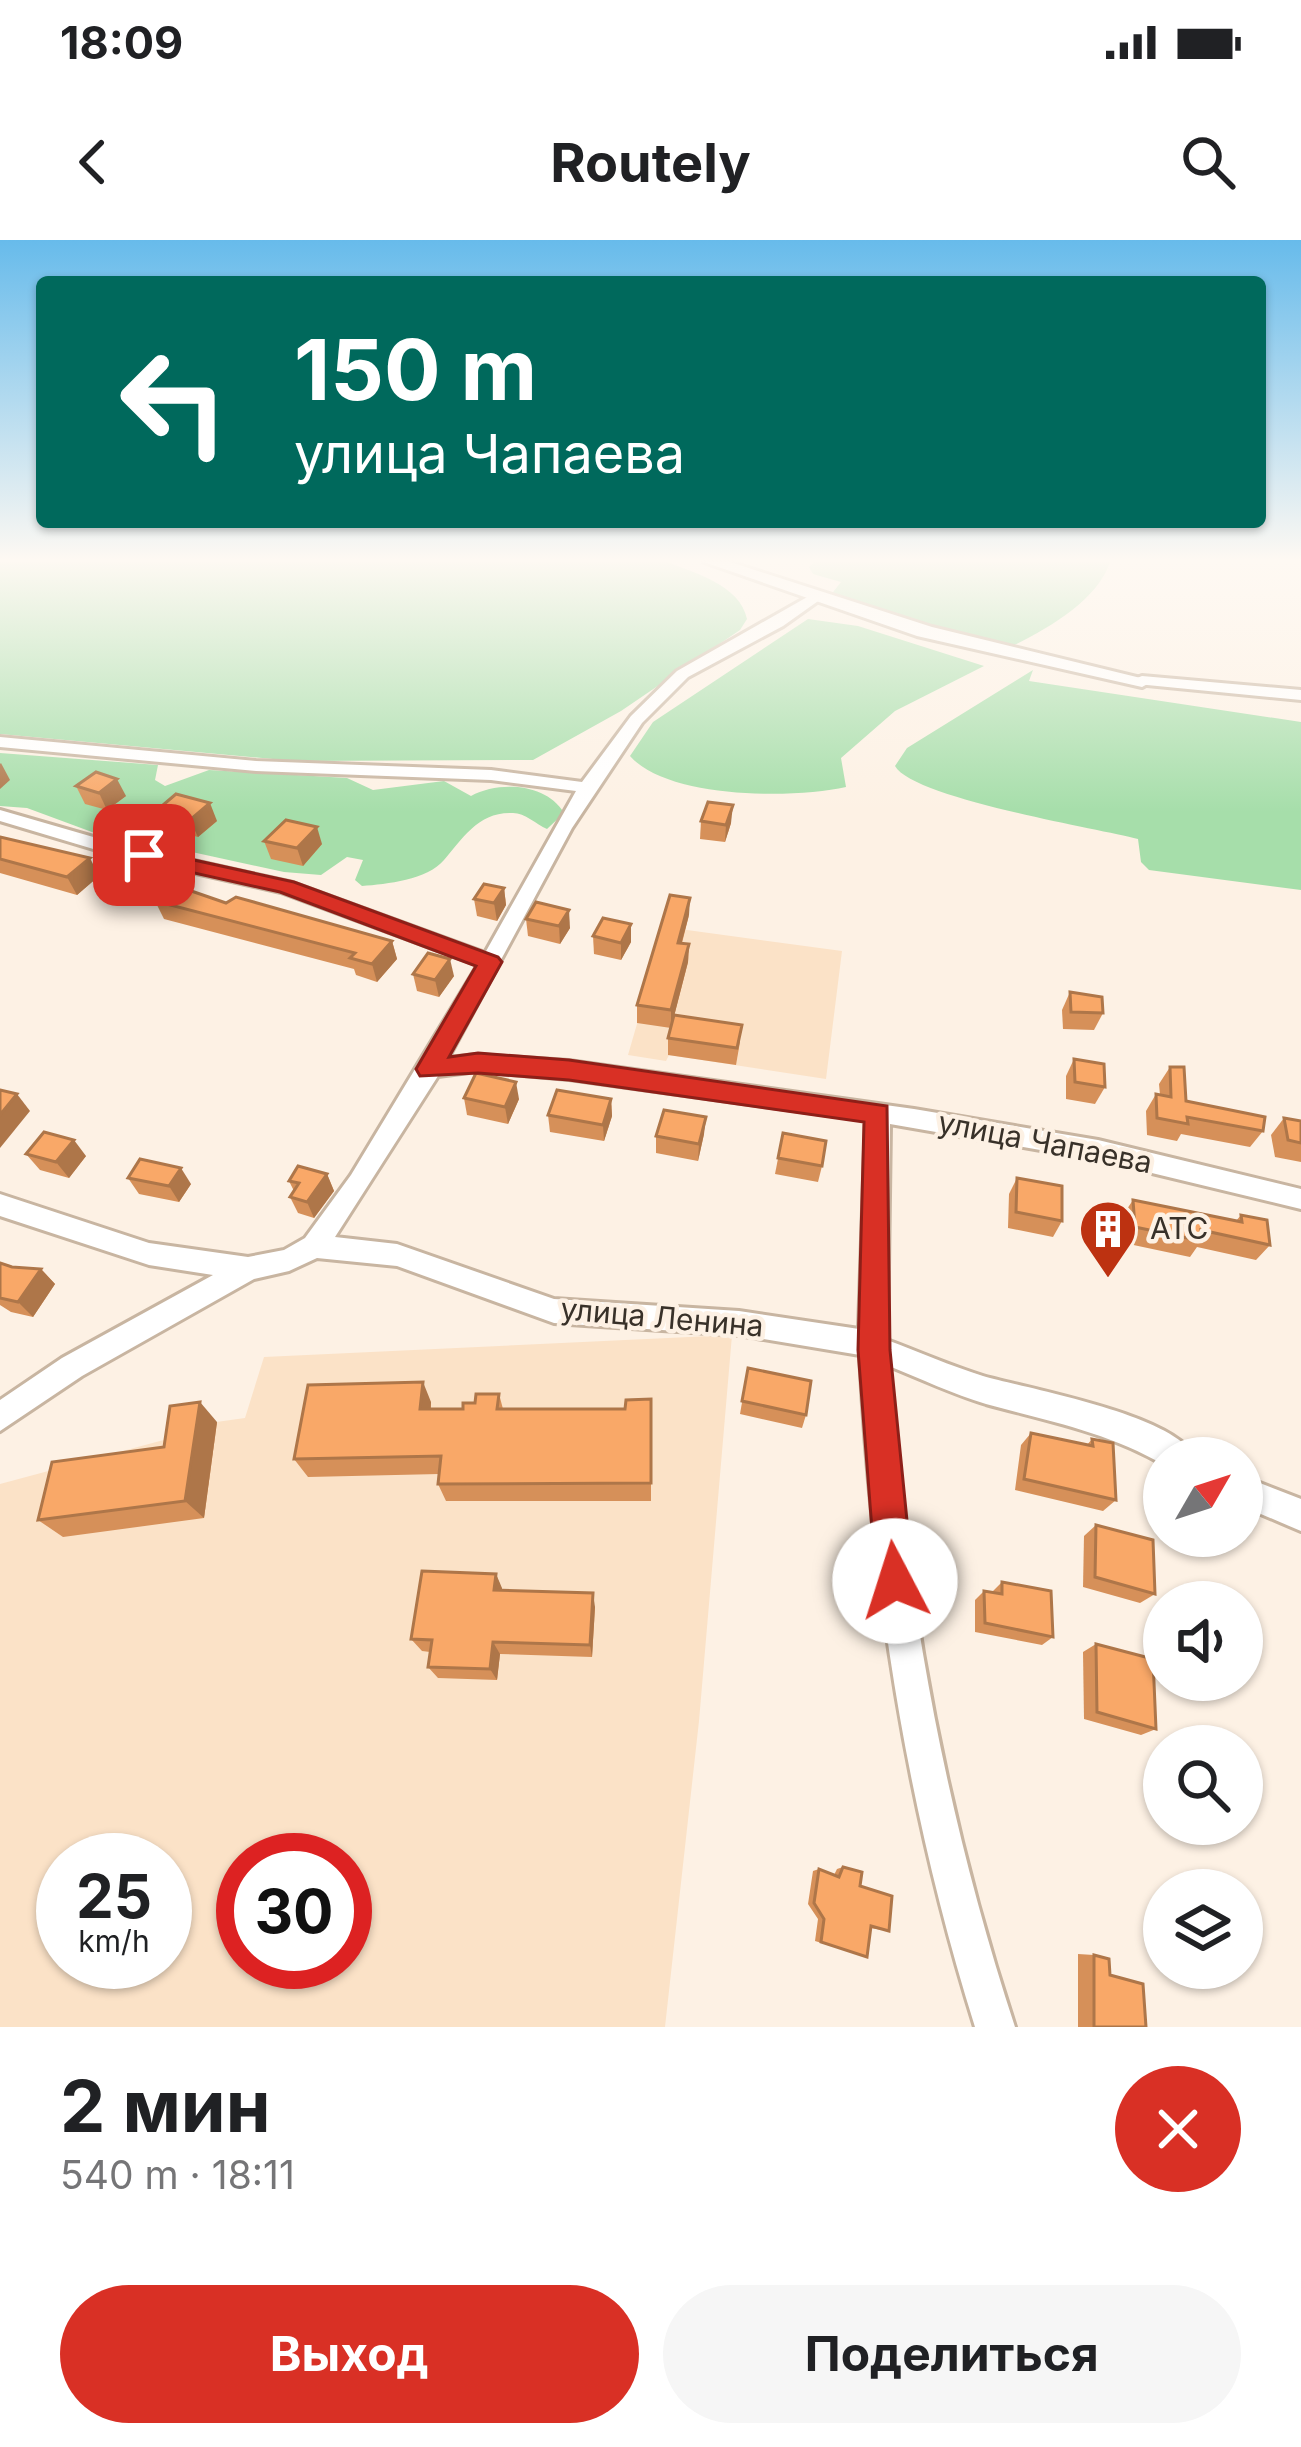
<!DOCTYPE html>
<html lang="ru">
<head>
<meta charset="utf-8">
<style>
	:root { --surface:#fff; --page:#f6f6f6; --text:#202124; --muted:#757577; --accent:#d93025 }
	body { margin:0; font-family:Inter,sans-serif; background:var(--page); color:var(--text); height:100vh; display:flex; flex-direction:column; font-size:45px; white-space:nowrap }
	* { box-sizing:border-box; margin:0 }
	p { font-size:39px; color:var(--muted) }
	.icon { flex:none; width:66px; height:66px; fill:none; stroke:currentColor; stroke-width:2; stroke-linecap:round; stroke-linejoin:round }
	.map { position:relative; height:1787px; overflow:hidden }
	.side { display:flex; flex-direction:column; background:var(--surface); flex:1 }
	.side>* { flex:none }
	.guide { position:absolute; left:36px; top:36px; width:1230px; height:252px; border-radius:12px; box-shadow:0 3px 9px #0004; background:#00695c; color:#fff; overflow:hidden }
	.needle { width:78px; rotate:51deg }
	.controls { position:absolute; left:1143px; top:1197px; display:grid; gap:24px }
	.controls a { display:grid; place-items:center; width:120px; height:120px; border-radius:50%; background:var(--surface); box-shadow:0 3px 9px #0004; font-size:60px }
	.speed { position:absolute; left:36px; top:1593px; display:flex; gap:24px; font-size:60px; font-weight:700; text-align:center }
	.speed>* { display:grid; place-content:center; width:156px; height:156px; border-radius:50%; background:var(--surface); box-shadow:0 3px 9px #0004; line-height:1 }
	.speed small { font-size:30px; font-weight:400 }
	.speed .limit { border:18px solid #d22; background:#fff; color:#111 }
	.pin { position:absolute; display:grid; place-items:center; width:102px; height:102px; color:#fff; margin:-51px; border-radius:24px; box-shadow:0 6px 18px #0006 }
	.me { position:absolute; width:132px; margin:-66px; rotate:355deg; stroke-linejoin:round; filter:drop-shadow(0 0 9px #0008) }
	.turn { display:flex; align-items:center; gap:42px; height:252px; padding:0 60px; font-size:54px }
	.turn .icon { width:156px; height:156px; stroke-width:2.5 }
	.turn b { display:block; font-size:84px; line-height:102px }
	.round { display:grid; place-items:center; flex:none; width:126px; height:126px; border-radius:63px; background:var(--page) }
	.summary { display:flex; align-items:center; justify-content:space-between; height:204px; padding:0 60px }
	h1 { font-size:72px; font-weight:700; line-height:90px }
	.button { display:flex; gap:24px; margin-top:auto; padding:24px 60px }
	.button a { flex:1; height:138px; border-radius:72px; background:var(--accent); color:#fff; font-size:48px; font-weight:700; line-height:138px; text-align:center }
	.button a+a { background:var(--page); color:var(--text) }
	.status { display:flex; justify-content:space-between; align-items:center; height:84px; padding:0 60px; background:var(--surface); direction:ltr }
	.status svg { height:33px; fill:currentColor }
	header { display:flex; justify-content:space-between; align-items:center; height:156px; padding:0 60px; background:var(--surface); font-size:54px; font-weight:700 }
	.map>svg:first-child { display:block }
	.built { fill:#fbe2c7; fill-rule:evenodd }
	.green { fill:#a6deaa }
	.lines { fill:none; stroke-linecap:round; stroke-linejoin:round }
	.street-casing { stroke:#c8b5a1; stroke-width:6 }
	.secondary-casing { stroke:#c8b5a1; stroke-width:6 }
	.street { fill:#fff; fill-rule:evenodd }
	.secondary { fill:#fff; fill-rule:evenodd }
	.wall { fill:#d69059 }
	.shaded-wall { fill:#ae7649 }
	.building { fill:#f9a868; stroke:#ae7649; stroke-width:3 }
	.route { fill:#d93025; stroke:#8d1f18; stroke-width:3 }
	.labels { text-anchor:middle; stroke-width:9; stroke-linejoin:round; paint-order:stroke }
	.street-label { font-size:30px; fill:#383129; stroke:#fdf1e4 }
	.poi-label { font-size:30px; fill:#383129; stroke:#fdf1e4; text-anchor:start }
</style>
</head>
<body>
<div class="status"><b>18:09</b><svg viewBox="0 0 49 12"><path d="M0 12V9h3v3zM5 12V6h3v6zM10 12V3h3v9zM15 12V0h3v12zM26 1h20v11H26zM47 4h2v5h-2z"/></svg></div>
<header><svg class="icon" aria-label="back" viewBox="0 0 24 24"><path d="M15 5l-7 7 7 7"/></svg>Routely<svg class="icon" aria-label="search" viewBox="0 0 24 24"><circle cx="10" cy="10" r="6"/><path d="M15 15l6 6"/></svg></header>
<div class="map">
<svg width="1301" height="1787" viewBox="0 0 1301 1787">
	<rect width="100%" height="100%" fill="#fdf1e4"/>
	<g class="built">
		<path d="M665 687 842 711 826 839 669 815 666 821 628 815Z"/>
		<path d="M732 1095 699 1481 665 1787H0V1244L186 1194 188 1186 245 1178 264 1117ZM63 1620H165V1722H63ZM243 1620H345V1722H243Z"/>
	</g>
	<g class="green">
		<path d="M0 322H667C695 333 740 345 747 379L740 390 621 471 533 520 295 521 0 494Z"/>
		<path d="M814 322H1110C1097 362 1044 391 1006 409L830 356 841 342 813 334 809 327Z"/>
		<path d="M808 379 858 386 984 426 895 471 841 518 846 547C793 559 668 559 630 516L653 482Z"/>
		<path d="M1033 430 1029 441 1301 482V650L1149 630 1141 622 1138 599C1094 588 913 558 895 526L907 508Z"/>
		<path d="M0 513 158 525 155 540 165 546 209 530 347 538 373 550 444 541 471 556C499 541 546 543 564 573L547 589C536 584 525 573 513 573 479 571 462 599 444 620 427 640 387 644 362 646L355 640 363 620 347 617 321 635 284 632 160 605H127L27 568 0 566Z"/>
	</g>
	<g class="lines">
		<defs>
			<g id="street">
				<path d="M809 356 821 359 783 386 688 437 642 483 572 588 448 818 477 815 569 821 914 869 1098 900 1301 949V969L1098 920 890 884 887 1100C919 1112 951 1126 983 1136 1028 1149 1177 1175 1195 1218H1164V1225C1108 1192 1048 1181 986 1164 953 1154 921 1139 889 1126 905 1353 944 1571 1015 1787H975C906 1567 872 1345 860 1115L739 1095 554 1083 397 1026 317 1018 289 1031 254 1039 82 1136 0 1191V1160L62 1118 213 1035 149 1025 0 976V954L149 1003 248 1017 284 1010 305 998 351 935 478 725 281 652 110 614 0 581V570L114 603 293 643 485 713 576 551 491 540 256 531 0 507V497L256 521 491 530 582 542 631 476 677 431ZM477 831 569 839 866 880 859 1089 739 1071 554 1059 397 1004 335 997 438 836Z"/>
				<path d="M1142 436 1301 450V460L1137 444V438Z"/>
				<path d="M1242 1236 1301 1259V1291L1242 1266Z"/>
			</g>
			<path id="secondary" d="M704 322H730L932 387 1153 441 1142 447 917 396Z"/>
		</defs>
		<use href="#street" class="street-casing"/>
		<use href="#secondary" class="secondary-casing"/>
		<use href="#street" class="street"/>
		<use href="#secondary" class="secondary"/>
	</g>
	<g class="wall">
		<path d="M76 546 126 556 107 570 85 564Z"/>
		<path d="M157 570 217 581 198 597 165 588Z"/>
		<path d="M701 581 731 583 725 602 700 599Z"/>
		<path d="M0 597 99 636 77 655 0 633Z"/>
		<path d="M264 601 322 604 303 626 271 619Z"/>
		<path d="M504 648 506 665 497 681 477 676 474 659Z"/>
		<path d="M155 661 226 663 392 701 397 719 377 742 356 735 354 729 164 679Z"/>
		<path d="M689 675 682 703 689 704 688 722 671 788 637 783V765Z"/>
		<path d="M526 679 570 688 560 704 528 696Z"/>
		<path d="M631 684V702L621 720 594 714 593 696Z"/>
		<path d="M413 734 454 736 439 757 417 751Z"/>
		<path d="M1070 752 1103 773 1094 790 1063 789 1062 770Z"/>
		<path d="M668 798 740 802 736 825 668 815Z"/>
		<path d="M1074 819 1105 847 1095 864 1066 859V836Z"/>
		<path d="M1170 827 1186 861 1263 891 1250 907 1181 894 1177 901 1147 895 1146 871 1156 854 1160 855 1159 844Z"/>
		<path d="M464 858 519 859 508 884 467 875Z"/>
		<path d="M611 859 612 876 604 901 550 892 548 875Z"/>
		<path d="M1284 878 1301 881V922L1275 917 1271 895Z"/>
		<path d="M783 893 822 926 818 942 775 934Z"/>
		<path d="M704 894 698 921 656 913V896Z"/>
		<path d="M26 914 86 916 69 938 40 930Z"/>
		<path d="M327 934 334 951 314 978 298 973 290 957 294 951 289 941Z"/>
		<path d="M128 938 191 944 179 962 139 954Z"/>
		<path d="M1017 938 1062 981 1053 997 1008 988 1009 954Z"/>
		<path d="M1133 960 1236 981 1241 975 1270 1005 1256 1020 1197 1007 1190 1017 1124 1003 1123 975Z"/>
		<path d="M0 1023 12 1027 41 1029 55 1044 33 1077 11 1072 0 1065Z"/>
		<path d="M748 1128 806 1175 802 1188 740 1174Z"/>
		<path d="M499 1154 503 1169H625L651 1159V1261H446L438 1244 439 1234 308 1237 294 1219 431 1162V1169H463Z"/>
		<path d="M217 1182 204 1278 63 1297 38 1280 164 1207Z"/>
		<path d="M1031 1193 1087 1205 1092 1199 1116 1260 1103 1271 1015 1250 1021 1205Z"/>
		<path d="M1096 1285 1155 1354 1140 1363 1083 1347 1084 1296Z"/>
		<path d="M496 1334 502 1350 595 1367 592 1417 500 1414 497 1440 438 1438 428 1427 430 1412 422 1411 411 1399Z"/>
		<path d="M1002 1342 1053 1397 1042 1405 975 1392V1360L984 1351 992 1352Z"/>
		<path d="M1096 1404 1156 1489 1141 1495 1084 1479 1083 1412Z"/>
		<path d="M843 1627 860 1646 889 1691 870 1688 867 1717 815 1701 818 1679 808 1664 813 1631 819 1629 834 1635 837 1629Z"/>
		<path d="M1078 1714 1094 1715 1146 1787H1078Z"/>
	</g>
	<g class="shaded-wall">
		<path d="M1 523 10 540 0 549V524Z"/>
		<path d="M117 539 126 556 107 570 99 553Z"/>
		<path d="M210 563 217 581 198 597 190 580Z"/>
		<path d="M733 565 731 583 725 602 726 585Z"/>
		<path d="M317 587 322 604 303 626 297 608Z"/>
		<path d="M90 618 99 636 77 655 67 637Z"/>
		<path d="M504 648 506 665 497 681 494 663Z"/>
		<path d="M690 658 689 675 677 720 678 703Z"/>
		<path d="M569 670 570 688 560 704 559 686Z"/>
		<path d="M631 684V702L621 720V703Z"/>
		<path d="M392 701 397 719 377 742 372 724Z"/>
		<path d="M689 704 688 722 671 788V770Z"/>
		<path d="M450 719 454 736 439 757 435 740Z"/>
		<path d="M516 842 519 859 508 884 505 867Z"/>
		<path d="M17 854 30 871 0 908V875Z"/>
		<path d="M611 859 612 876 604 901 603 885Z"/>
		<path d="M706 877 704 894 698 921 699 904Z"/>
		<path d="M74 900 86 916 69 938 56 922Z"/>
		<path d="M181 928 191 944 179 962 169 946Z"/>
		<path d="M327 934 334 951 314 978 307 962Z"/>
		<path d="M41 1029 55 1044 33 1077 18 1062Z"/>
		<path d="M423 1142 431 1162 429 1188 420 1169Z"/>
		<path d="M200 1162 217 1182 204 1278 185 1261Z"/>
		<path d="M496 1334 502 1348 501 1364 494 1350Z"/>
		<path d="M593 1353 595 1367 592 1417 590 1405Z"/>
		<path d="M493 1402 500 1414 497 1440 490 1429Z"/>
	</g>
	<g class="building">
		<path d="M96 532 117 539 99 553 76 546Z"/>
		<path d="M176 554 210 563 190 580 157 570Z"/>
		<path d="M708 562 733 565 726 585 701 581Z"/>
		<path d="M286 580 317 587 297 608 264 601Z"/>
		<path d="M0 597 90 618 67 637 0 619Z"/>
		<path d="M484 644 504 648 494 663 474 659Z"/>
		<path d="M174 645 226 663 236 657 392 701 372 724 350 718 355 713 155 661Z"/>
		<path d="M670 655 690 658 678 703 689 704 671 770 637 765Z"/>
		<path d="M536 662 569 670 559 686 526 679Z"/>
		<path d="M603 678 631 684 621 703 593 696Z"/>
		<path d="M428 713 450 719 435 740 413 734Z"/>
		<path d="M1070 752 1102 757 1103 773 1071 772Z"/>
		<path d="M674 775 742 785 737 808 668 798Z"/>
		<path d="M1074 819 1104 824 1105 847 1075 842Z"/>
		<path d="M1170 827H1184L1186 861 1265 877 1263 891 1187 877 1188 884 1157 878 1156 854 1171 857Z"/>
		<path d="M476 833 516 842 505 867 464 858Z"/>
		<path d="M0 850 17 854 0 875Z"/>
		<path d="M557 850 611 859 603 885 548 875Z"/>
		<path d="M664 870 706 877 699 904 656 896Z"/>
		<path d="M1284 878 1301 881V903L1288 900Z"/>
		<path d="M44 892 74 900 56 922 26 914Z"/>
		<path d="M783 893 826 901 822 926 778 918Z"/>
		<path d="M140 919 181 928 169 946 128 938Z"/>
		<path d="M298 926 327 934 307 962 290 957 299 943 289 941Z"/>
		<path d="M1017 938 1062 946V981L1016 972Z"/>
		<path d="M1133 960 1242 982 1241 975 1267 980 1270 1005 1201 990 1202 1001 1135 987Z"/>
		<path d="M0 1023 12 1027 41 1029 18 1062 0 1058Z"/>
		<path d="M748 1128 811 1141 806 1175 742 1161Z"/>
		<path d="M423 1142 420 1169H463V1163H475L476 1154H499L497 1169H625L626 1160 651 1159V1243L438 1244 441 1216 294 1219 308 1145Z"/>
		<path d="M200 1162 185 1261 38 1280 52 1222 164 1207 170 1166Z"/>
		<path d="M1031 1193 1093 1206 1092 1199 1113 1203 1116 1260 1024 1239Z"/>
		<path d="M1096 1285 1153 1300 1155 1354 1095 1337Z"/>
		<path d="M422 1331 496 1334 494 1350 593 1353 590 1405 493 1402 490 1429 428 1427 432 1400 411 1399Z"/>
		<path d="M1002 1342 1051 1351 1053 1397 985 1383 984 1351 1002 1354Z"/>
		<path d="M1096 1404 1153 1419 1156 1489 1097 1472Z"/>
		<path d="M843 1627 862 1632 860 1646 892 1656 889 1691 871 1686 867 1717 821 1702 824 1679 814 1663 819 1629 839 1637Z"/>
		<path d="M1094 1715 1109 1719 1110 1735 1143 1744 1146 1787H1094Z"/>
	</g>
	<linearGradient id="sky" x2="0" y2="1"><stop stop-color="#67bbeb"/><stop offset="0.56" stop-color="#fef9f3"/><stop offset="1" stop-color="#fef9f3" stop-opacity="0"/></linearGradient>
	<rect width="1301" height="572" fill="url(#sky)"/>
	<path class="route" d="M144 609 294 642 498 717 502 722 449 817 478 813 569 820 887 866 890 1110 913 1341 908 1354 895 1360 882 1354 876 1341 858 1110 864 882 569 840 478 833 420 836 416 829 476 726 280 652 136 620 133 615Z"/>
	<defs>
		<symbol id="building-pin" viewBox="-11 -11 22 30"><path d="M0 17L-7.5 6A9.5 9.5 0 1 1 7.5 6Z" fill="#bd3211" stroke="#fdf1e4"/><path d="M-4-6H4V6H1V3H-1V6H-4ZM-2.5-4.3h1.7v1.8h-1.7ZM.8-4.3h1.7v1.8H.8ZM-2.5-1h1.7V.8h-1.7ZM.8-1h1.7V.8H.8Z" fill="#fff"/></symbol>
	</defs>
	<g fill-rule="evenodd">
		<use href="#building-pin" x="1075" y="956" width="66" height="90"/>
	</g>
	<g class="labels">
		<g class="street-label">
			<text transform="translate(1045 903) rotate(11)" y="10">улица Чапаева</text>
			<text transform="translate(662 1078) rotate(5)" y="10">улица Ленина</text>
		</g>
		<g class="poi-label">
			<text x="1150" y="999">АТС</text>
		</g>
	</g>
</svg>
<div class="controls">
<a><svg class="needle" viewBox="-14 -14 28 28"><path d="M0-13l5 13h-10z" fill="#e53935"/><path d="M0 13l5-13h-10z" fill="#757577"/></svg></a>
<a><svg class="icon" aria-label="sound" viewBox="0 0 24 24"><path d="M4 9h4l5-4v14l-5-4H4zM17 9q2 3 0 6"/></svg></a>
<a><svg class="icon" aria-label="search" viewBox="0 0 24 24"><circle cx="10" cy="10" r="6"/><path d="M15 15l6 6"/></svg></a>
<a><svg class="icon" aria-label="layers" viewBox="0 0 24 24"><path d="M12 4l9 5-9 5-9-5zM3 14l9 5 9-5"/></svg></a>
</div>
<div class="speed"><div>25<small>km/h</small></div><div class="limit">30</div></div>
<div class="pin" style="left:144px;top:615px;background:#d93025"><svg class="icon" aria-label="arrive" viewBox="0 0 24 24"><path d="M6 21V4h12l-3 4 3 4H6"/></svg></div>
<svg class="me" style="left:895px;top:1341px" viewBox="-20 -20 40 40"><circle r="19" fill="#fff"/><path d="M0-13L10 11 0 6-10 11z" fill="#d93025"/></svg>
<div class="guide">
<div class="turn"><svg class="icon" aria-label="left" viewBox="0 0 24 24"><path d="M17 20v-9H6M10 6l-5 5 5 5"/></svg><div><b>150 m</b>улица Чапаева</div></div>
</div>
</div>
<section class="side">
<div class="summary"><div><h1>2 мин</h1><p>540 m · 18:11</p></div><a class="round" style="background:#d93025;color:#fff"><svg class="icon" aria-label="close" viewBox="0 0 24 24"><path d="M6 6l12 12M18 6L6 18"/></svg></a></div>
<div class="button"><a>Выход</a><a>Поделиться</a></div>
</section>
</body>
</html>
